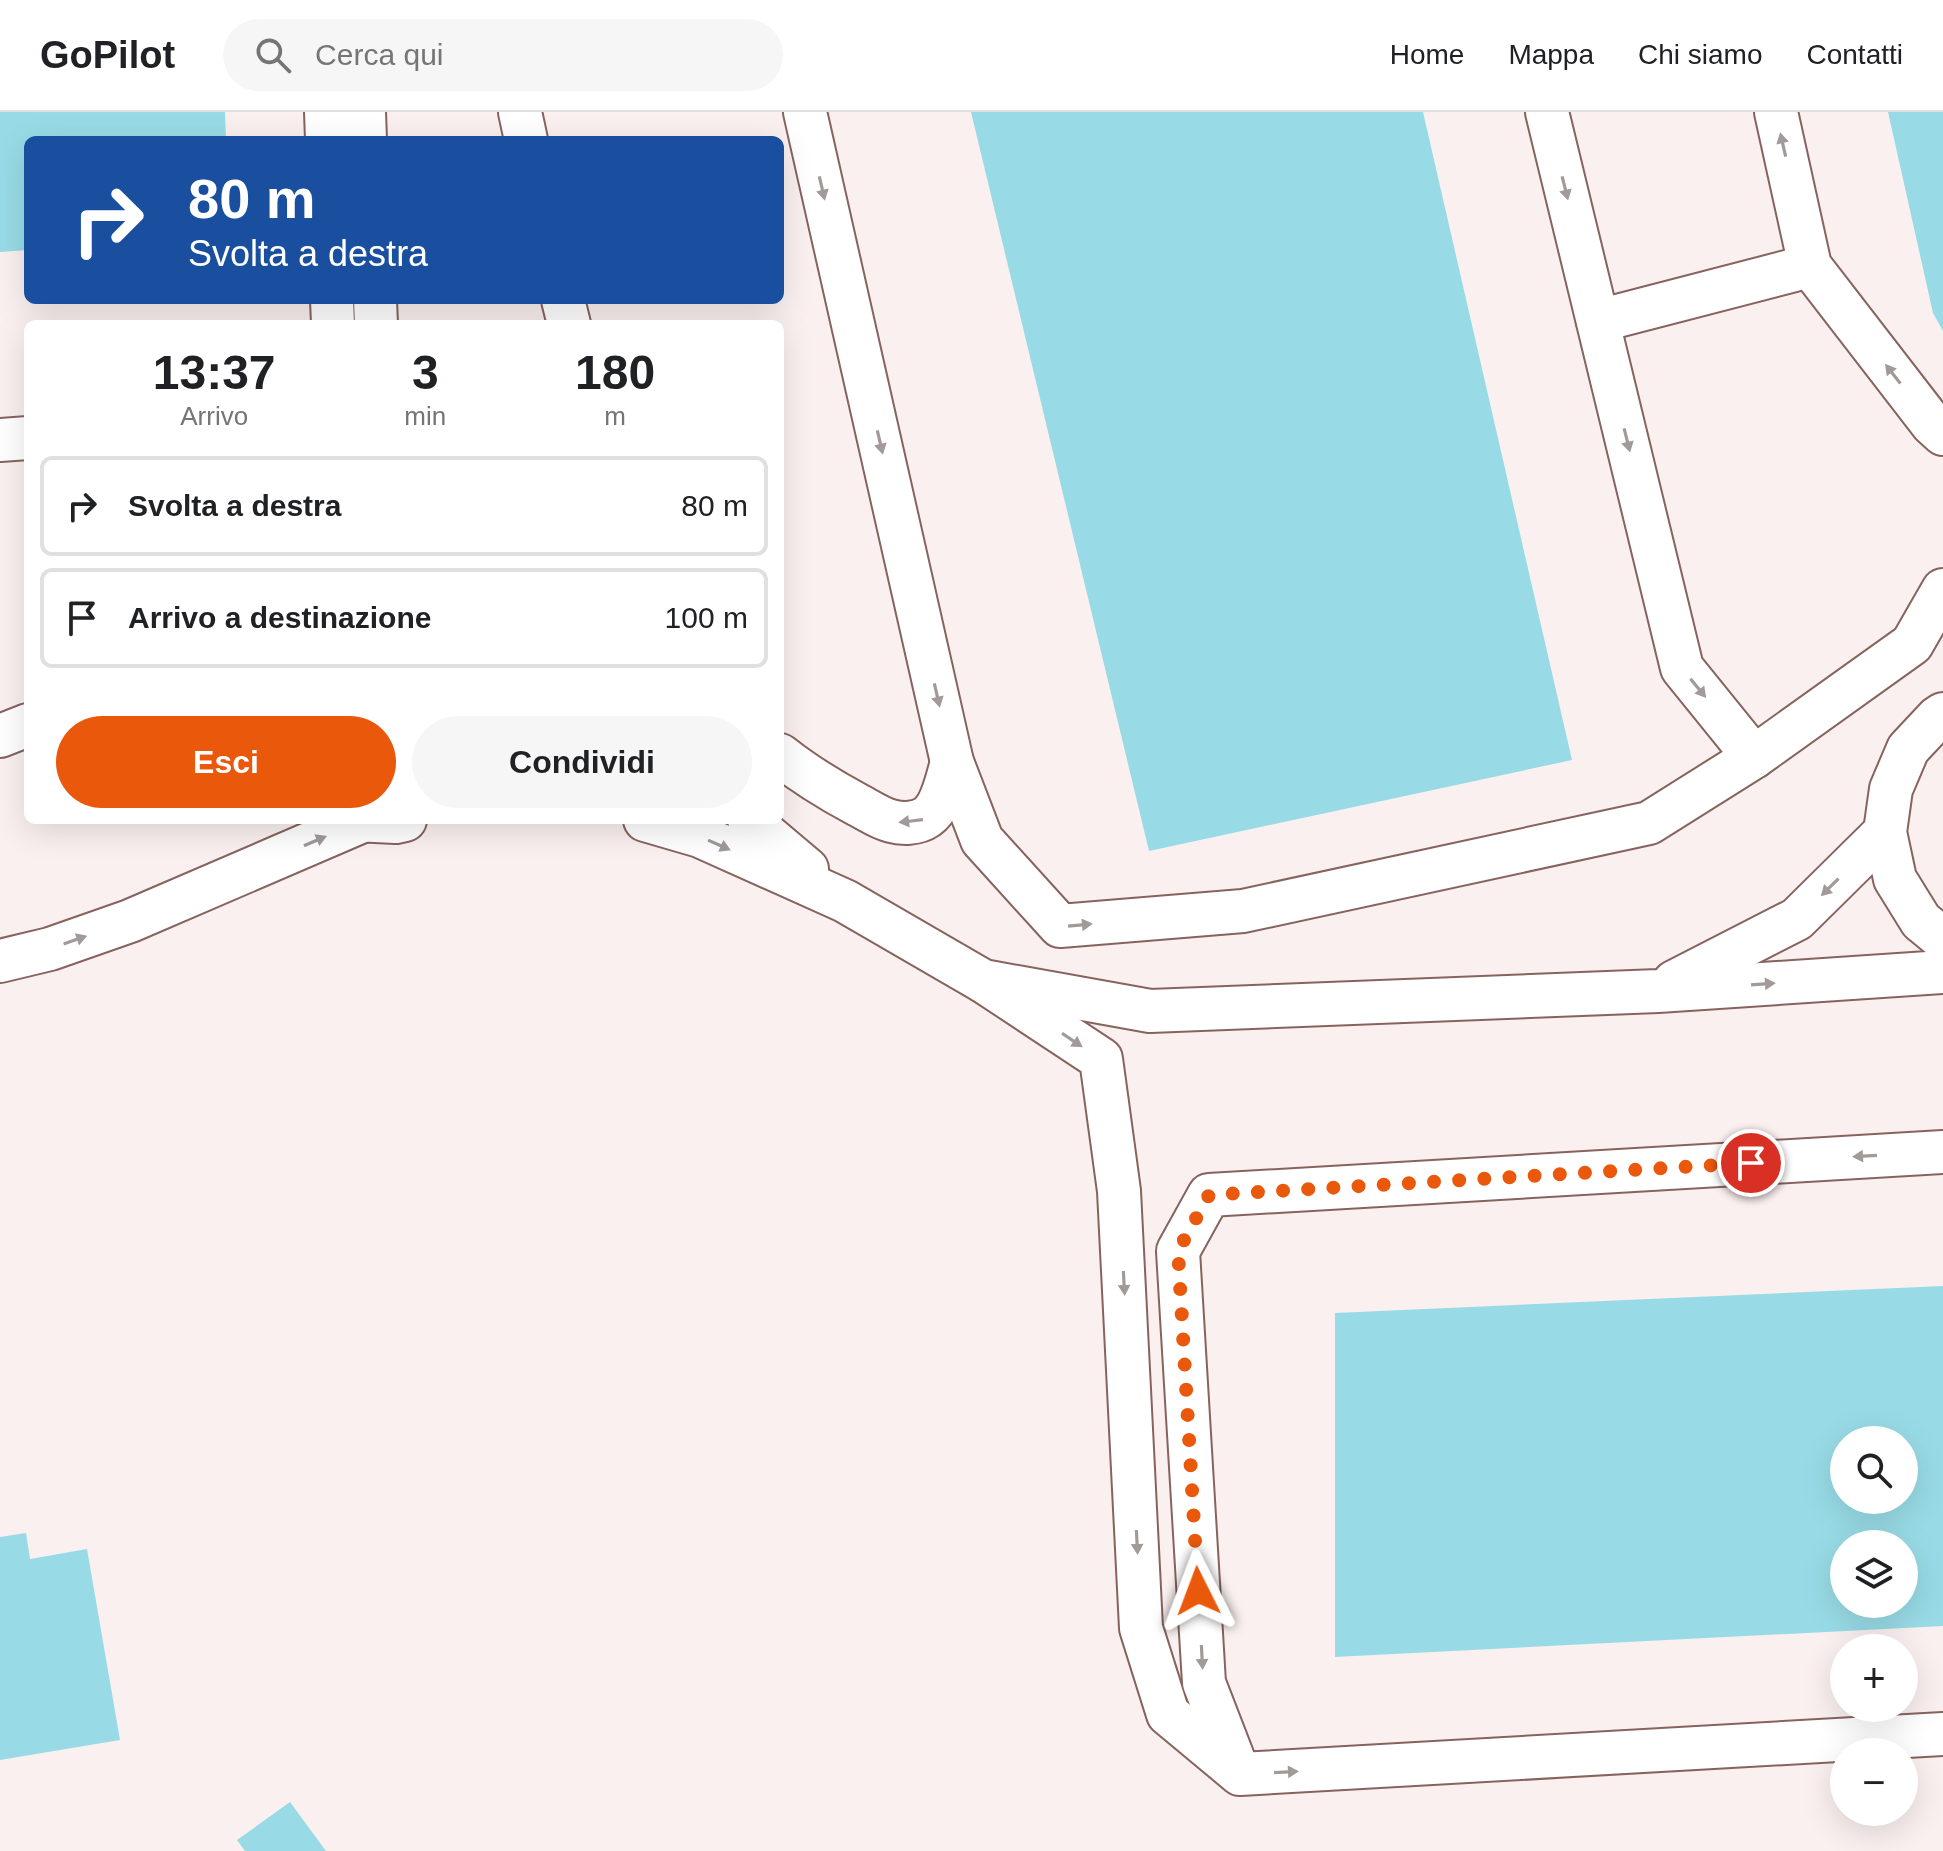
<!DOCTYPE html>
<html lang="it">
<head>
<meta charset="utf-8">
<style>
	:root { --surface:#fff; --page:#f6f6f6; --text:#202124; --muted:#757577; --line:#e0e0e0; --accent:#ea580c }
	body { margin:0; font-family:Helvetica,sans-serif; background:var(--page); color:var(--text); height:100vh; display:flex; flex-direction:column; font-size:30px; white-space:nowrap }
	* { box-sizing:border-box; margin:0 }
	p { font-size:26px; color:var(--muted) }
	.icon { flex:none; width:44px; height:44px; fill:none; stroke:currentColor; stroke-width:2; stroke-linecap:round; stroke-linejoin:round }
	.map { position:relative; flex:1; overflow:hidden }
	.details { position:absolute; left:24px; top:208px; width:760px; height:504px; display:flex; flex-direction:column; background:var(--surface); border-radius:12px; box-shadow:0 8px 32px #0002 }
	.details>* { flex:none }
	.guide { position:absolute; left:24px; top:24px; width:760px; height:168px; border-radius:12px; box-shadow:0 8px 32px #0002; background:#1a4fa0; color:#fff; overflow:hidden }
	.tools { position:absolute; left:1830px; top:1314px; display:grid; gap:16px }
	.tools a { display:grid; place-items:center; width:88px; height:88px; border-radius:50%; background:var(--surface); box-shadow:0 8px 32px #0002; font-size:40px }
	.pin { position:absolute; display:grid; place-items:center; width:68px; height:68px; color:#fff; margin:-34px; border:4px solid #fff; border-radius:50%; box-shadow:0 2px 8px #0007 }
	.me { position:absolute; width:88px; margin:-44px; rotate:357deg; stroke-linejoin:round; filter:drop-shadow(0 0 6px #0008) }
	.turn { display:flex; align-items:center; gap:28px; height:168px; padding:0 32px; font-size:36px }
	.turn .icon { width:104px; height:104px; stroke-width:2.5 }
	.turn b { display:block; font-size:56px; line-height:68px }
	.eta { display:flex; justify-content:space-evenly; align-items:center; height:136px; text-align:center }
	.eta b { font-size:48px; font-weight:800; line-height:56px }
	.cta { display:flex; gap:16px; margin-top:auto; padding:16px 32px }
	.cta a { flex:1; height:92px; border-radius:48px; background:var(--accent); color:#fff; font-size:32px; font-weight:800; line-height:92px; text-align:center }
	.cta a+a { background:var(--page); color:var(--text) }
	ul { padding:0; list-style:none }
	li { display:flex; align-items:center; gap:24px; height:100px; margin:0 16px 12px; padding:0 16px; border:4px solid var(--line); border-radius:12px }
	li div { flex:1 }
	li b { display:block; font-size:30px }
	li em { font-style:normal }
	header { display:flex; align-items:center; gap:48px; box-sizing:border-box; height:112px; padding:0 40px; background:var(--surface); border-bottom:2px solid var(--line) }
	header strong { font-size:38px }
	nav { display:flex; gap:44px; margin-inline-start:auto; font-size:28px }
	.search { width:560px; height:72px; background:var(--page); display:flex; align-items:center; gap:20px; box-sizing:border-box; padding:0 28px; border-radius:44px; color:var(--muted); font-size:30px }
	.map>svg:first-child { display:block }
	.building { fill:#98dbe6; fill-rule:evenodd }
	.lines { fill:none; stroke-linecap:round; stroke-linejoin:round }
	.minor-casing { stroke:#87635e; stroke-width:46 }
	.minor { stroke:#fff; stroke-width:42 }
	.oneway { fill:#a19a99 }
	.route { stroke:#ea580c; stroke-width:14; stroke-dasharray:0 25.2 }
</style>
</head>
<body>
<header>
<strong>GoPilot</strong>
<div class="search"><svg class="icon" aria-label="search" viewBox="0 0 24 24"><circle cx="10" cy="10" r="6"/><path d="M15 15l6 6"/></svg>Cerca qui</div>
<nav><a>Home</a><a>Mappa</a><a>Chi siamo</a><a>Contatti</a></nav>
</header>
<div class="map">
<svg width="1943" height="1739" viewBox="0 0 1943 1739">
	<rect width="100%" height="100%" fill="#f9f0ef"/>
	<g class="building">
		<path d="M0 0H225L226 28H28V138L0 140Z"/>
		<path d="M971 0H1423L1572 648 1149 739Z"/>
		<path d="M1888 0H1943V219L1933 201Z"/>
		<path d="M1943 1174V1514L1335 1545V1201ZM1844 1328H1904V1388H1844ZM1844 1432H1904V1492H1844Z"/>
		<path d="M26 1421 30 1447 87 1437 120 1628 0 1648V1425Z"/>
		<path d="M290 1690 326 1739H245L237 1728Z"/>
	</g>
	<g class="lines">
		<defs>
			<g id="minor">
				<path d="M326 0 327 28"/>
				<path d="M364 0 365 28"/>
				<path d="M520 0 526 28"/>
				<path d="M805 0 952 650 982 728 1060 814 1243 799 1649 711 1754 645 1912 532 1943 478"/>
				<path d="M1547 0 1682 556 1754 645"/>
				<path d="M1776 0 1810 154 1932 312 1943 322"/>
				<path d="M332 188 333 212"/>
				<path d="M375 188 376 212"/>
				<path d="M563 188 569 212"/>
				<path d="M1598 209 1810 154"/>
				<path d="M0 328 28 326"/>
				<path d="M1943 602 1937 606 1908 637 1891 677 1885 720 1895 767 1921 809 1943 827"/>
				<path d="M0 624 28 613"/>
				<path d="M780 643C804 662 830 678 858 693 868 698 879 706 891 709 902 712 917 712 927 705 942 695 947 667 952 650"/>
				<path d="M354 708 396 710 405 708"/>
				<path d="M645 708 700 724 845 789 983 869 1150 899 1658 879 1943 860"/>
				<path d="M749 708 807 757"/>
				<path d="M0 849 50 837 130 809 360 710"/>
				<path d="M983 869 1101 947 1119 1079 1141 1516 1168 1602 1240 1662 1943 1622"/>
				<path d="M1674 870 1797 807 1885 720"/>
				<path d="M1238 1659 1204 1571 1178 1139 1209 1083 1943 1040"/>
			</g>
		</defs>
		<use href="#minor" class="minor-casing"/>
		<use href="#minor" class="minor"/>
	</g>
	<defs><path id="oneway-solid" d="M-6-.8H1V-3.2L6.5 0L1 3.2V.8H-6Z" transform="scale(2)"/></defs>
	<g class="oneway">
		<use href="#oneway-solid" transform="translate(1783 33) rotate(-103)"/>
		<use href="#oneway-solid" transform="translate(822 76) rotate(77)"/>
		<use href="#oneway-solid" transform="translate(1565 76) rotate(76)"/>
		<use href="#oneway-solid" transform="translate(1893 262) rotate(-128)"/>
		<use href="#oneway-solid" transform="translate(1627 328) rotate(76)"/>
		<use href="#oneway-solid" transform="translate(880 330) rotate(77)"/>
		<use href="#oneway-solid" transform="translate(1698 576) rotate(51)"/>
		<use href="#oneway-solid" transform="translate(937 583) rotate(77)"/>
		<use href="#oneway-solid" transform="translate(911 709) rotate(173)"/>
		<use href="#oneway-solid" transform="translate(315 729) rotate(-23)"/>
		<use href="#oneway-solid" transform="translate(719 733) rotate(24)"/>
		<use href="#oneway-solid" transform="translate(1830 775) rotate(135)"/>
		<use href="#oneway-solid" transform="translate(1080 813) rotate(-5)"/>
		<use href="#oneway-solid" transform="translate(75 828) rotate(-19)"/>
		<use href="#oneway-solid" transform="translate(1763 872) rotate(-4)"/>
		<use href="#oneway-solid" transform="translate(1072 928) rotate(34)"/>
		<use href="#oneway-solid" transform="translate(1865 1044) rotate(177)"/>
		<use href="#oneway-solid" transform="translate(1124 1171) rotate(87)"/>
		<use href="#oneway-solid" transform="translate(1137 1430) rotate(87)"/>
		<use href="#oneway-solid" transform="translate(1202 1545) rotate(87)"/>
		<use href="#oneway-solid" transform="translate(1286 1660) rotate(-3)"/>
	</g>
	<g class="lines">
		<path class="route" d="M1198 1479 1178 1139 1209 1083 1751 1051"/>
	</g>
</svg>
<div class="tools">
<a><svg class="icon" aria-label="search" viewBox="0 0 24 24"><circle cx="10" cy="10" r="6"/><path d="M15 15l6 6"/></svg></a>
<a><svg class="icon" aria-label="layers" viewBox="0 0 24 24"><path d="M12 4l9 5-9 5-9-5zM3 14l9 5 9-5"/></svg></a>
<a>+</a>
<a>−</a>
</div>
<div class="pin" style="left:1751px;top:1051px;background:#d93025"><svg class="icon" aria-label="arrive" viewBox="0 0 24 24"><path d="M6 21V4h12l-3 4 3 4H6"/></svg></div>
<svg class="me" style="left:1198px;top:1479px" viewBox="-20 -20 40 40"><path d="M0-17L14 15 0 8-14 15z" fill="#ea580c" stroke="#fff" stroke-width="4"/></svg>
<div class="guide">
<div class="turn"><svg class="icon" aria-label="right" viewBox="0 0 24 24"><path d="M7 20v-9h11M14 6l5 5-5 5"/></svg><div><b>80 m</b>Svolta a destra</div></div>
</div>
<section class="details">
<div class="eta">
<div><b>13:37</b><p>Arrivo</p></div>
<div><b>3</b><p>min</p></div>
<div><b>180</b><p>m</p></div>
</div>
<ul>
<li><svg class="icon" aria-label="right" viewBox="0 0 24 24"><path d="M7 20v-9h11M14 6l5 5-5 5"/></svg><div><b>Svolta a destra</b></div><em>80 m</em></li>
<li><svg class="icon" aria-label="arrive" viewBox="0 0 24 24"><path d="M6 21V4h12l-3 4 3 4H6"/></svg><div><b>Arrivo a destinazione</b></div><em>100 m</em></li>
</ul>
<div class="cta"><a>Esci</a><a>Condividi</a></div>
</section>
</div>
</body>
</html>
